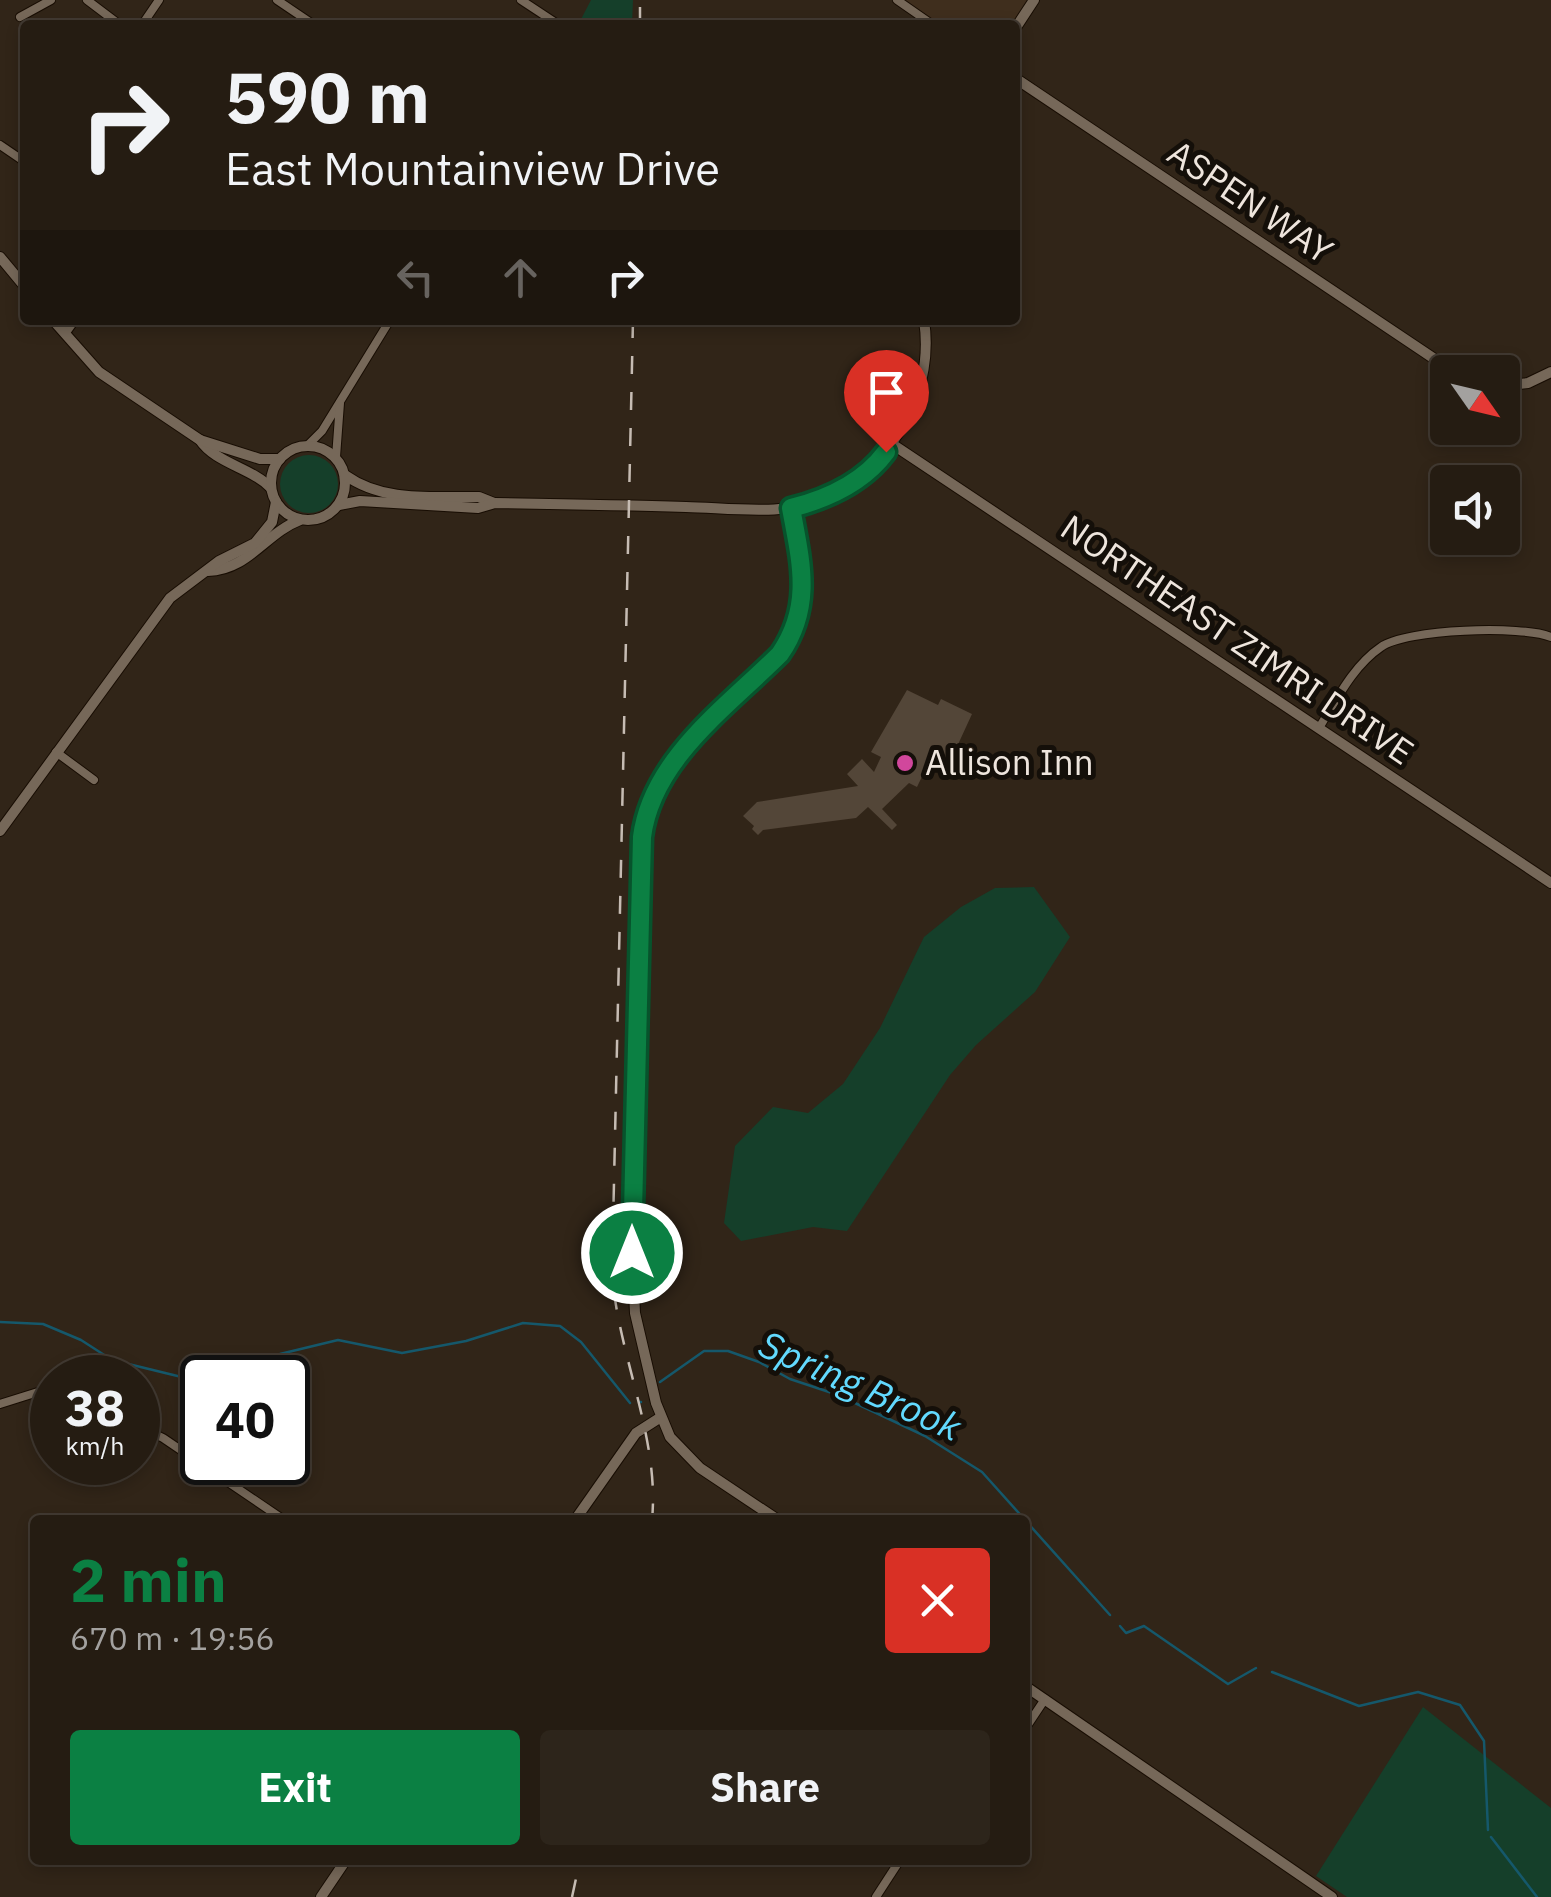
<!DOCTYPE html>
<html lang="en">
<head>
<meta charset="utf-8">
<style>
	:root { --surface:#251c12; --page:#2d251b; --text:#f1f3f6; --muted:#a3a19f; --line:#423a32; --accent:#0b8043 }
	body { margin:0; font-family:"IBM Plex Sans",sans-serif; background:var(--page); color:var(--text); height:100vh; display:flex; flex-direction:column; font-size:38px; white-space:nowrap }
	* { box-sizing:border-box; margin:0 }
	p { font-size:32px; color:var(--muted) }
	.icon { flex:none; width:55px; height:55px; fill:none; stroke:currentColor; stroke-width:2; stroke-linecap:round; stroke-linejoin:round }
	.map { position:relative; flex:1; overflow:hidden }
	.panel { position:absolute; left:30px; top:1515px; width:1000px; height:350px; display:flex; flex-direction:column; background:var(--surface); border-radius:10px; box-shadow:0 5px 15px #0003,0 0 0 2px var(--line) }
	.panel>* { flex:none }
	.top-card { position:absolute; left:20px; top:20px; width:1000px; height:305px; border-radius:10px; box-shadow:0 5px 15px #0003,0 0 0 2px var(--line); background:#251c12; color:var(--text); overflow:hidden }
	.needle { width:65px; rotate:124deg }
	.fabs { position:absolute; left:1430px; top:355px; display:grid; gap:20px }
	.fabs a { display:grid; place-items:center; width:90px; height:90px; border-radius:10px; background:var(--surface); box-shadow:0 5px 15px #0003,0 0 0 2px var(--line); font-size:50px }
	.speed { position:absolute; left:30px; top:1355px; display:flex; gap:20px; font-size:50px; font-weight:700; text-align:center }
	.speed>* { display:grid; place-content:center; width:130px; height:130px; border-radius:50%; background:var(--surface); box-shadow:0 5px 15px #0003,0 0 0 2px var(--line); line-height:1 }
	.speed small { font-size:25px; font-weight:400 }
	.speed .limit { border:5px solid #111; border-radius:15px; background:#fff; color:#111 }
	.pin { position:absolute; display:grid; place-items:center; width:85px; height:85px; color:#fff; margin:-102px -42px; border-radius:50% 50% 50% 0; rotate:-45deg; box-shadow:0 0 10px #0007 }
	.pin .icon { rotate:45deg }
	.me { position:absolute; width:110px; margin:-55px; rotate:0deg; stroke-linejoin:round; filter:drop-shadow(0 0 8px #0008) }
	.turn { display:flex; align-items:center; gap:35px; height:210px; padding:0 40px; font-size:45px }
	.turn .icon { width:130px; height:130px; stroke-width:2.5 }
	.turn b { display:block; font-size:70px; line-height:85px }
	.lanes { display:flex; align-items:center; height:95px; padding:0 40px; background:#0003; justify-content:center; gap:50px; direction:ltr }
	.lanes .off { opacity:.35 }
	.round { display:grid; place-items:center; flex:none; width:105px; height:105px; border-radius:10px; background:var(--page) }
	.headline { display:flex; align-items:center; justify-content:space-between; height:170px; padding:0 40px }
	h1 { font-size:60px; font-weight:800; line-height:75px; color:var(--accent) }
	.primary-button { display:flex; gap:20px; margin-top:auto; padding:20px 40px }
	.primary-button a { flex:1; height:115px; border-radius:10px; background:var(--accent); color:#fff; font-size:40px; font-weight:800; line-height:115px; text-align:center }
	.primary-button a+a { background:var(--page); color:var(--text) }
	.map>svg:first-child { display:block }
	.built { fill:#3f2e1d }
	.green { fill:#153f2a }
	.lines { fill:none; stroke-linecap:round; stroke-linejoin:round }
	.stream { stroke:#15586b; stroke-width:2.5 }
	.building { fill:#534638 }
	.street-casing { stroke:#180d03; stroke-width:10 }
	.secondary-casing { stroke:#180d03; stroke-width:12 }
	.street { stroke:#766859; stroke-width:8 }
	.secondary { stroke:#766859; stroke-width:10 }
	.rail { stroke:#c6bcb3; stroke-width:2.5; stroke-dasharray:18 18; stroke-linecap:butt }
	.route-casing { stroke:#07532c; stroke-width:25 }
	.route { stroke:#0b8043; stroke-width:18 }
	.hotel-dot { fill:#d1479c; stroke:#140f09; stroke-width:4 }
	.labels { text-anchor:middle; stroke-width:10; stroke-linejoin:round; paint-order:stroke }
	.street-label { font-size:35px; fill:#eee5dd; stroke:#140f09 }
	.poi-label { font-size:35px; fill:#eee5dd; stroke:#140f09; text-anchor:start }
	.water-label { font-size:38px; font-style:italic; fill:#62d9fe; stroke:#140f09 }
</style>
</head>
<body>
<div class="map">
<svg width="1551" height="1897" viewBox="0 0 1551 1897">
	<rect width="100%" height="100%" fill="#312518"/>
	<path class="built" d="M895 0H1035L1015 25H932Z"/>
	<g class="green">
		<path d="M591 0H633L632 25H578Z"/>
		<circle cx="309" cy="484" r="29"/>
		<path d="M1034 887 1070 937 1035 992 976 1045 950 1075 847 1231 813 1227 741 1241 724 1223 735 1146 773 1107 808 1113 843 1084 880 1028 924 937 961 907 995 888Z"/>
		<path d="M1423 1707 1551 1808V1897H1347L1316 1876Z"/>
	</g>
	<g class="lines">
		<g class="stream">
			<path d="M0 1322 43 1324 81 1340 112 1360 202 1382"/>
			<path d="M240 1378 280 1354 338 1340 402 1353 466 1341 523 1323 560 1326 581 1342 630 1403"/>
			<path d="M660 1382 704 1351H728L759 1362 790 1379 838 1395 925 1436 982 1472 1025 1520"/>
			<path d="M639 1402H641"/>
			<path d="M1025 1520 1110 1615"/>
			<path d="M1120 1626 1126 1633 1144 1626 1228 1684 1256 1668"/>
			<path d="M1272 1672 1359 1706 1418 1692 1460 1705 1484 1741 1488 1830"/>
			<path d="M1491 1837 1537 1897"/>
		</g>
	</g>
	<path class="building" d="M907 690 938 705 941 699 972 714 949 764 931 758 917 787 909 783 882 809 897 825 892 830 868 807 856 818 763 830 758 835 752 829 754 826 743 816 757 802 858 786 847 774 862 759 874 772 881 757 871 752Z"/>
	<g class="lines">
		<defs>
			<g id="street">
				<path d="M87 0 120 25"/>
				<path d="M277 0 314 25"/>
				<path d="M521 0 559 25"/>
				<path d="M897 0 933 25"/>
				<path d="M20 17 51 0"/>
				<path d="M142 25 159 0"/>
				<path d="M0 145 25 162"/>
				<path d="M65 334 75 320"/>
				<path d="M308 445 322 431 390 320"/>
				<path d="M336 457 340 403"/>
				<path d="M1319 728C1337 699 1353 666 1381 647 1406 629 1522 625 1551 637"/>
				<path d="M56 752 94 780"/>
				<path d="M0 1404 38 1392 52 1393"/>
				<path d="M138 1426 163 1438 284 1520"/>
				<path d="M1025 1729 1045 1699"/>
				<path d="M876 1897 900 1860"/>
			</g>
			<g id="secondary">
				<path d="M1015 29 1034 0"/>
				<path d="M1015 78 1454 372"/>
				<path d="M0 257 25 287"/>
				<path d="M53 320 99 372 200 440C215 463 252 468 271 488"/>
				<path d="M1502 386 1528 383 1551 372"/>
				<path d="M200 440 260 459H280"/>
				<path d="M892 444 1551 883"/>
				<circle cx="308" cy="483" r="37"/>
				<path d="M345 475C384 503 433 496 479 497L494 503"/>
				<path d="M339 505 360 501 478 508 495 503C559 504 622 505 686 507 732 508 786 517 829 497 864 480 891 450 908 416 923 387 929 353 924 320"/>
				<path d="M208 571C248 570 266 533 300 520"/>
				<path d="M0 831 170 598 219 561 255 543 272 522 276 502"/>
				<path d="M575 1520 636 1433 661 1417"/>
				<path d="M778 1520 700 1468 670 1437 656 1403 635 1313 631 1229 644 822 653 793 667 770 780 654C813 606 801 562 791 508"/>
				<path d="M1025 1686 1332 1897"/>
				<path d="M321 1897 346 1860"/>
			</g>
		</defs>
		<use href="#street" class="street-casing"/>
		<use href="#secondary" class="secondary-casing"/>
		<use href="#street" class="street"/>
		<use href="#secondary" class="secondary"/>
		<g class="rail">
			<path d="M640 25V0"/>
			<path d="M633 320 612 1273C618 1356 660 1437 652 1520"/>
			<path d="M572 1897 580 1860"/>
		</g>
	</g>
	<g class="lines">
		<defs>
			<path id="route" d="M632 1253 642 837C652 759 727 707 780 654 813 606 801 562 791 508 827 499 863 483 886 452"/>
		</defs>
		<use href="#route" class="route-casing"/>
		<use href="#route" class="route"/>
	</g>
	<circle class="hotel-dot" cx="905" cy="763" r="10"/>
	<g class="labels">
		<g class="street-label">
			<text transform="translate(1250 202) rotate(34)" y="12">ASPEN WAY</text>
			<text transform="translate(1237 640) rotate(34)" y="12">NORTHEAST ZIMRI DRIVE</text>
		</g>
		<g class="poi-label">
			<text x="925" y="775">Allison Inn</text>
		</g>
		<g class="water-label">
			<text transform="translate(860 1386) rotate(24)" y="13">Spring Brook</text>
		</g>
	</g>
</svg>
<div class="fabs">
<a><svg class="needle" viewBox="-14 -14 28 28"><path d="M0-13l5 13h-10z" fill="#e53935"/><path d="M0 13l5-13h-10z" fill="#a3a19f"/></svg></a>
<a><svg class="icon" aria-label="sound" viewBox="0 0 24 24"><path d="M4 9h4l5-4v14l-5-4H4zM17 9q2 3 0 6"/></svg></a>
</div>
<div class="speed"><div>38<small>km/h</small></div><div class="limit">40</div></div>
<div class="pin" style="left:886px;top:452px;background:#d93025"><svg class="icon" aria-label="arrive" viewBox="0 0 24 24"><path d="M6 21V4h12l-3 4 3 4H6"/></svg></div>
<svg class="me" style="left:632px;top:1253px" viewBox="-20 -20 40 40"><circle r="17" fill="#0b8043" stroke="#fff" stroke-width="3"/><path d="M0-11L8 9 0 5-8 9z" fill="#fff"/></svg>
<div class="top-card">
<div class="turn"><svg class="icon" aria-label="right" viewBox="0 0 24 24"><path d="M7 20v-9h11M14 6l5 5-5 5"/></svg><div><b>590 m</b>East Mountainview Drive</div></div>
<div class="lanes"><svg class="icon off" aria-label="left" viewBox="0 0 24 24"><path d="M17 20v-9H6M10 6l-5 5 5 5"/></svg><svg class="icon off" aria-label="ahead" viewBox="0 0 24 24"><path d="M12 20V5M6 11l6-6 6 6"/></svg><svg class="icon" aria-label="right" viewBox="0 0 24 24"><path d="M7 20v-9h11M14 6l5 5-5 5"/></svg></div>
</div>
<section class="panel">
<div class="headline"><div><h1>2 min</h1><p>670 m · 19:56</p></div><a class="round" style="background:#d93025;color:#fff"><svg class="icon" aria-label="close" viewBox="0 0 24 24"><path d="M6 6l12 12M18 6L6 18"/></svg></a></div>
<div class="primary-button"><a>Exit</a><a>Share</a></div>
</section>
</div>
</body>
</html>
